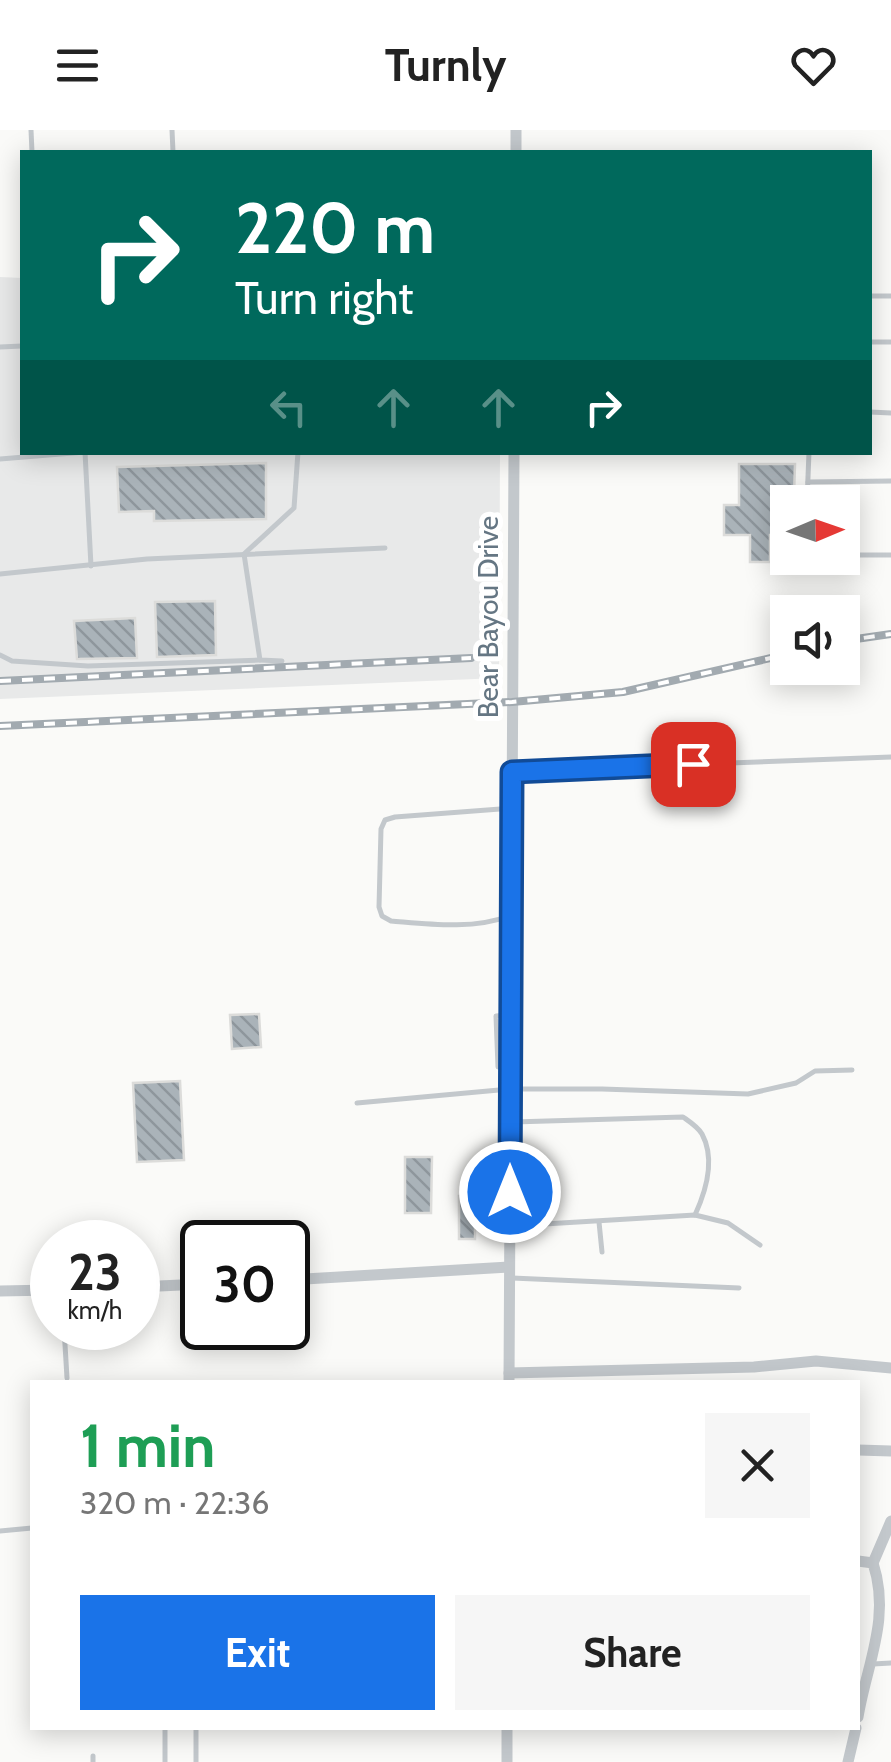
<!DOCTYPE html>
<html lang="en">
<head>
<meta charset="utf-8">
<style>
	:root { --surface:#fff; --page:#f6f6f6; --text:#222; --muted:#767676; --accent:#1a73e8 }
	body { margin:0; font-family:Cabin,sans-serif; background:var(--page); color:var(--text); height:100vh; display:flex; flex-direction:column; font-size:38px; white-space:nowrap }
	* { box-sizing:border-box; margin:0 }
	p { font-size:32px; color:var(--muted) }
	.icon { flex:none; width:55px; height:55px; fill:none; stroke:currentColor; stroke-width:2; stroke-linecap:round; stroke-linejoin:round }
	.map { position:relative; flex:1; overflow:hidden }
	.details { position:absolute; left:30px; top:1250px; width:830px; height:350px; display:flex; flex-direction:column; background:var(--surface); border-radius:0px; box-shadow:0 5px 25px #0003 }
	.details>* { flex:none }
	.banner { position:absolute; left:20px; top:20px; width:852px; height:305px; border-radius:0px; box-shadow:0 5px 25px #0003; background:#00695c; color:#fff; overflow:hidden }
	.needle { width:65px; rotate:88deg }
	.buttons { position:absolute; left:770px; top:355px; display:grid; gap:20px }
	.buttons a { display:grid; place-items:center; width:90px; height:90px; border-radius:0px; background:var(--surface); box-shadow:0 5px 25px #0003; font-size:50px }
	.speed { position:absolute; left:30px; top:1090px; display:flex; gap:20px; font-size:50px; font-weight:700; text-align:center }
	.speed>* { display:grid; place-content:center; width:130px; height:130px; border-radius:50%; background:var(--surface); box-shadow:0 5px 25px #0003; line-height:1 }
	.speed small { font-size:25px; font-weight:400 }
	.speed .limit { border:5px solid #111; border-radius:15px; background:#fff; color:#111 }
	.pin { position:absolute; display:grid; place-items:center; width:85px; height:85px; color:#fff; margin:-42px; border-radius:20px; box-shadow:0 5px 15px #0006 }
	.me { position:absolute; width:110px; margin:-55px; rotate:0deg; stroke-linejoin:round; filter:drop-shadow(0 0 8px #0008) }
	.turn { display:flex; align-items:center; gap:35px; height:210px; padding:0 50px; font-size:45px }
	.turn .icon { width:130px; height:130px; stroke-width:2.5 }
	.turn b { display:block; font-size:70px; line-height:85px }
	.lanes { display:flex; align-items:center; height:95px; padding:0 50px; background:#0003; justify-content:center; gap:50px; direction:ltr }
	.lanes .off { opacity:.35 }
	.round { display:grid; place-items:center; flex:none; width:105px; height:105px; border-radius:0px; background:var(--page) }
	.head { display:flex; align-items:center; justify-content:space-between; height:170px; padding:0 50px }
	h1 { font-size:60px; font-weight:800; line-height:75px; color:#1e9e55 }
	.cta { display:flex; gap:20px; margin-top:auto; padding:20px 50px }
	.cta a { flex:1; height:115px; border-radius:0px; background:var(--accent); color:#fff; font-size:40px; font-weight:800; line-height:115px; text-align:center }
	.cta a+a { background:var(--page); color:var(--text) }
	header { display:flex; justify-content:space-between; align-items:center; height:130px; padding:0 50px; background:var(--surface); font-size:45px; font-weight:800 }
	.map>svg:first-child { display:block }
	.built { fill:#e8e9e9 }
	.building { fill:url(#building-back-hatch); stroke:#dcdcda; stroke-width:2.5 }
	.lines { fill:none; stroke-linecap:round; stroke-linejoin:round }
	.service { stroke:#c3c8cc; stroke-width:5 }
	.minor { stroke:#c3c8cc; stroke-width:11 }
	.rail-casing { stroke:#a2aab0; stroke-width:8 }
	.rail { stroke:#fff; stroke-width:4; stroke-dasharray:11; stroke-linecap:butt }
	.route-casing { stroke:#114b97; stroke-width:25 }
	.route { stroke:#1a73e8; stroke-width:18 }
	.labels { text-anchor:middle; stroke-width:10; stroke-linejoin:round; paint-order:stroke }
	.street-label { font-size:28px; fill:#657683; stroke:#fff }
</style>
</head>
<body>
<header><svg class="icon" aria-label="menu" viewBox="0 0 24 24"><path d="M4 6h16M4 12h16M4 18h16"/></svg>Turnly<svg class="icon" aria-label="heart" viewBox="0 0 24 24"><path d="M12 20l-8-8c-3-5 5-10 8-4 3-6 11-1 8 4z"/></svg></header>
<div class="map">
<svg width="891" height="1632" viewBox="0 0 891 1632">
	<defs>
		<pattern id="building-back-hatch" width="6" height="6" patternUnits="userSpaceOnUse" patternTransform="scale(2.5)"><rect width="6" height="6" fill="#aab3b9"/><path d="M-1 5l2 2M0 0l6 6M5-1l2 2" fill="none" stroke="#8e969c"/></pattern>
	</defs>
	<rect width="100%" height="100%" fill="#fafaf8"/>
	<path class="built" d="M0 147 22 148V322L500 323 499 548 0 569Z"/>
	<g class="building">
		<path d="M266 333V389L154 391V381L119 382 117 337Z"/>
		<path d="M739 334H795L794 366H788V405H770V432H750V405H724V375H739Z"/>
		<path d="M215 471 216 525 157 527 155 472Z"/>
		<path d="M135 488 137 528 77 529 74 491Z"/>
		<path d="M259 884 261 917 232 919 230 885Z"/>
		<path d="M180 951 184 1030 137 1032 133 953Z"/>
		<path d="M405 1027H432L431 1083H405Z"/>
		<rect x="459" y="1066" width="16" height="43"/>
	</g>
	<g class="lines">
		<g class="service">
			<path d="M31 0 32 22"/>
			<path d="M172 0 173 22"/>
			<path d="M870 166H891"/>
			<path d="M870 212H891"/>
			<path d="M0 217 22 216"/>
			<path d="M870 282 891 283"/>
			<path d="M0 329 85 322 91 436"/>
			<path d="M808 352 891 351"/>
			<path d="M807 372 809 322"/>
			<path d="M842 425H891"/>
			<path d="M0 444 147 429 385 418"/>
			<path d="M0 525 12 531 88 536 260 530"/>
			<path d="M282 531 260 530 244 424 294 378 298 322"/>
			<path d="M514 641 891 627"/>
			<path d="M509 786C473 800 428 794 391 791L382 786 379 777 381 699 385 690 395 687 512 678"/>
			<path d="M508 885 496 886 498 937H509"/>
			<path d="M357 973 510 959H602L748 964 796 953 815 941 852 940"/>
			<path d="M513 992 683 987C690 992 698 997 702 1004 716 1030 706 1061 695 1085"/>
			<path d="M599 1092 602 1122"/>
			<path d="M511 1096 695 1085 728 1093 760 1115"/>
			<path d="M512 1148 739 1158"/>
			<path d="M64 1198 67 1248"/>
			<path d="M0 1401 32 1398"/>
			<path d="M873 1534 891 1533"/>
			<path d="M165 1598V1632"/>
			<path d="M196 1598V1632"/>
			<path d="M93 1626V1632"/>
		</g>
		<g class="minor">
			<path d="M516 22V0"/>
			<path d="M288 1150 509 1137"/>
			<path d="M138 1157 202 1154"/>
			<path d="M0 1161 52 1160"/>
			<path d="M509 1243 754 1237 816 1231 891 1238"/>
			<path d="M509 1252 514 322"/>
			<path d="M858 1320 891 1321"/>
			<path d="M858 1431 873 1433C891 1488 867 1533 858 1587"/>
			<path d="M873 1433 891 1391"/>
			<path d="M507 1632V1598"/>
			<path d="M848 1632 856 1598"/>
		</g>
		<defs>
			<g id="rail">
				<path d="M842 511 891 504"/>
				<path d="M0 551 471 528"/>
				<path d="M0 596 512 572 623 562 788 524"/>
			</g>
		</defs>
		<use href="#rail" class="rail-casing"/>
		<use href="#rail" class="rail"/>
	</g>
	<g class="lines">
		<defs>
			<path id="route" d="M510 1062 512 642 693 634"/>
		</defs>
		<use href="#route" class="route-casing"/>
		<use href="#route" class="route"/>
	</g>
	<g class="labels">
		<g class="street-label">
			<text transform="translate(488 487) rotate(-90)" y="10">Bear Bayou Drive</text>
		</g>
	</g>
</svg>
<div class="buttons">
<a><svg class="needle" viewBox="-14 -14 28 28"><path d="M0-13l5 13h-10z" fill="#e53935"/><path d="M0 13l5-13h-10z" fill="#767676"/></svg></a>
<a><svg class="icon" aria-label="sound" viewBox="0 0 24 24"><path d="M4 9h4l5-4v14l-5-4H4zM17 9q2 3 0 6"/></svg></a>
</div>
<div class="speed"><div>23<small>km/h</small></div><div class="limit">30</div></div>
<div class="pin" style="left:693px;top:634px;background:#d93025"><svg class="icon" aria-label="arrive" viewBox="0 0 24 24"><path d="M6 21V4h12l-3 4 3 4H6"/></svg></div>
<svg class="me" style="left:510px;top:1062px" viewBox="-20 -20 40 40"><circle r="17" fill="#1a73e8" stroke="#fff" stroke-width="3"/><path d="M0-11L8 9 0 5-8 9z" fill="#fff"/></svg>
<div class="banner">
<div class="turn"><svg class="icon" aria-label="right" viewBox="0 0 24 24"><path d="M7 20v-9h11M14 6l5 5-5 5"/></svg><div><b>220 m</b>Turn right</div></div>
<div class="lanes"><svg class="icon off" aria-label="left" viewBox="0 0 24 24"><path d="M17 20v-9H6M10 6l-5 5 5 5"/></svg><svg class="icon off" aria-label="ahead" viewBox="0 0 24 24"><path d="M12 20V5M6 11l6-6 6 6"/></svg><svg class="icon off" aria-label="ahead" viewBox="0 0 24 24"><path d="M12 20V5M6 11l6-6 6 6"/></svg><svg class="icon" aria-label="right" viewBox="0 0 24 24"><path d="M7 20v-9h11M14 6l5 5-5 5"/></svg></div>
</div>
<section class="details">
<div class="head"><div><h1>1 min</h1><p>320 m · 22:36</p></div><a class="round"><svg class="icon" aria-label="close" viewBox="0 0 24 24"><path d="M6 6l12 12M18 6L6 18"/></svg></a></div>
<div class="cta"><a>Exit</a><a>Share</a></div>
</section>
</div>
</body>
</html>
